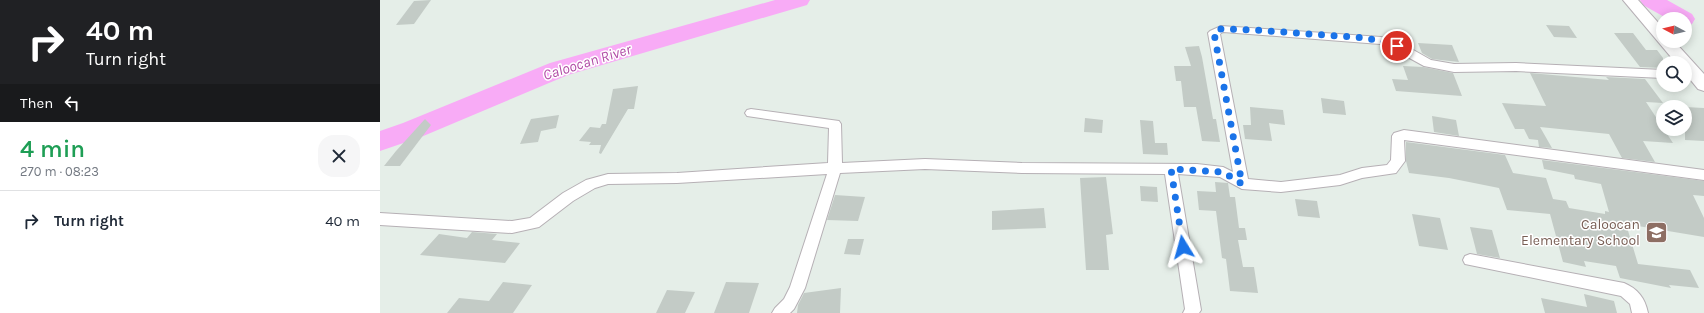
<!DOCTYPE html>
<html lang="en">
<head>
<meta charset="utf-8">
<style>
	:root { --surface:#fff; --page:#f6f6f7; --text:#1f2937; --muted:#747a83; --line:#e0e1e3 }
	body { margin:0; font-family:Karla,sans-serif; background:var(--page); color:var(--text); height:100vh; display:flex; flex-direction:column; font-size:15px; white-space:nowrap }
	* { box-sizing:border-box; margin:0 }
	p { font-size:13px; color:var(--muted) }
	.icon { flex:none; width:22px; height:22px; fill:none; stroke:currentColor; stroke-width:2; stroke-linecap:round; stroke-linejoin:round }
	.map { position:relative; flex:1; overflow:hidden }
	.drawer { display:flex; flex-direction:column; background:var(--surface); width:380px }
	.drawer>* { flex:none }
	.hud { background:#202124; color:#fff; overflow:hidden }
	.needle { width:26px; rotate:277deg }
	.buttons { position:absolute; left:1276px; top:12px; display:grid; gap:8px }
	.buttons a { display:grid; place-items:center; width:36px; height:36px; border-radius:50%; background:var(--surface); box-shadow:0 2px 10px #0003; font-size:20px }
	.pin { position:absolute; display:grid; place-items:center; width:34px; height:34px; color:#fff; margin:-17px; border:2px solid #fff; border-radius:50%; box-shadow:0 1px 4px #0007 }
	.me { position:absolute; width:44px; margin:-22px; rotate:352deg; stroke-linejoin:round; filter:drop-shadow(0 0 3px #0008) }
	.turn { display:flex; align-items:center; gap:14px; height:84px; padding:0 20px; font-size:18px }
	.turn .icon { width:52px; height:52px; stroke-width:2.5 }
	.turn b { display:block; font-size:28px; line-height:34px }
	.then { display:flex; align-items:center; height:38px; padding:0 20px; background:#0003; gap:8px; font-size:15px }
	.round { display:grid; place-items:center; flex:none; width:42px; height:42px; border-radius:16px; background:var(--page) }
	.head { display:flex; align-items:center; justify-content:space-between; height:68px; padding:0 20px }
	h1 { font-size:24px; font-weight:600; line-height:30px; color:#1e9e55 }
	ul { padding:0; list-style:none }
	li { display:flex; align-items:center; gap:12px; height:60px; padding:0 20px; border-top:1px solid var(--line) }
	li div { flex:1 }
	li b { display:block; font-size:15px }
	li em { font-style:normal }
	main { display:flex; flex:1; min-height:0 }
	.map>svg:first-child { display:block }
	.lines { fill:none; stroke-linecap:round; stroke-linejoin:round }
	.river { fill:#f8abf6; fill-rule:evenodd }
	.building { fill:#c3cbc6 }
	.street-casing { stroke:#b6b0b5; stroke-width:2 }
	.secondary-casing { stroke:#b6afb5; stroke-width:2 }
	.street { fill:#fff; fill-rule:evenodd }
	.secondary { fill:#fff; fill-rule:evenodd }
	.route { stroke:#1a73e8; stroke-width:7; stroke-dasharray:0 12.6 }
	.labels { text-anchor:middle; stroke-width:3; stroke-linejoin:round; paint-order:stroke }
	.education-label { font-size:14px; fill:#785e54; stroke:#fff; text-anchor:end }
	.water-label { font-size:15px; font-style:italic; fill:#b14ca6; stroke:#fff }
</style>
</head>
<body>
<main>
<section class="drawer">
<div class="hud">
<div class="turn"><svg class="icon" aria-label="right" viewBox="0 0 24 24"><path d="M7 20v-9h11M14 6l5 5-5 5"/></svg><div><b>40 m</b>Turn right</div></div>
<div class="then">Then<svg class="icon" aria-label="left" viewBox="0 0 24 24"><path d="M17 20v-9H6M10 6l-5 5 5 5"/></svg></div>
</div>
<div class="head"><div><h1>4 min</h1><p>270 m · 08:23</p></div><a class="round"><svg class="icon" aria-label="close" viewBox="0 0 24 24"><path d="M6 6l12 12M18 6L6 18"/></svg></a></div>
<ul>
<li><svg class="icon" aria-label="right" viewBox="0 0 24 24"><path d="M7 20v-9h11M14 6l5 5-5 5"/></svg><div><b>Turn right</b></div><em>40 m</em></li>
</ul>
</section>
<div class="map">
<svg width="1324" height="313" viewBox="0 0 1324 313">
	<rect width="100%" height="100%" fill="#e5eee8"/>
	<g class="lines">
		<g class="river">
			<path d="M395 0H430L427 5 188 75 41 137 0 151V131L23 123 170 63Z"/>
			<path d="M1260 0H1287L1312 14 1315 19 1312 24 1305 26V19H1288L1263 5Z"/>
		</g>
	</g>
	<g class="building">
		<path d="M51 0 34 24 16 25 34 1Z"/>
		<path d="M1166 25 1189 26 1197 38 1174 37Z"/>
		<path d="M1234 33H1253L1266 50H1277L1283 58V68L1260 67Z"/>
		<path d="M1038 43 1072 45 1079 62 1052 59 1042 53Z"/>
		<path d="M819 46 822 57 833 119H836L840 142 822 141 816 107H804L801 81H796L794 66H811L805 47Z"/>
		<path d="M1023 66 1043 67 1073 73 1082 96 1016 91 1012 79 1028 80Z"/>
		<path d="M1150 73 1229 80 1226 77 1265 79 1283 103 1266 102 1293 143 1263 141 1275 162 1242 158 1229 134 1160 127 1172 148 1159 147 1158 140 1149 139 1144 129H1135L1122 103 1166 106Z"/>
		<path d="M258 86 254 109H248L221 154 219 153 221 145H209L211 142 199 141 210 127 220 128 222 124H226L233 89Z"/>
		<path d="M941 98 964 101 966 115 943 113Z"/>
		<path d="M870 107 903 110 905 125 889 123 892 141 865 139 863 125H871Z"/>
		<path d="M1305 107 1324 108V141L1305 140Z"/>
		<path d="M179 115 176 128 161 131 158 142 140 144 151 119Z"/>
		<path d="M1052 116 1076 120 1079 136 1054 132Z"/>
		<path d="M705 118 723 120 722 133 704 132Z"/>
		<path d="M45 119 51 125 20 166H4L16 151Z"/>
		<path d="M760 120 773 121 775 143H787L788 155 763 154Z"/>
		<path d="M1026 142 1125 155 1133 173 1166 178 1173 199 1186 201 1189 208 1225 214V211L1229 212 1221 184 1195 179 1194 175 1164 169 1162 160 1324 181V196L1313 195 1324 218V237L1246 224 1258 264 1310 270 1319 288 1289 285 1291 288 1240 278 1236 266 1204 261 1206 267 1183 262 1170 214 1127 210 1119 188 1069 178 1029 173 1026 161Z"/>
		<path d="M726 177 733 234 726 235 729 270H706L700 178Z"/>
		<path d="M835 182 848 183 850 197H855L859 228H865L867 240H858L863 267H874L878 293 850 291 846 259 842 258 836 211 819 210 817 191 836 192Z"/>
		<path d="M760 186 777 187 778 202 761 201Z"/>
		<path d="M455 195 485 197 478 221 447 220Z"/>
		<path d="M915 199 937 201 940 218 918 216Z"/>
		<path d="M664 208 666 228 612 230V211Z"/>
		<path d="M1032 214 1060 218 1068 250 1039 246Z"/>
		<path d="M1090 227 1112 230 1120 258 1097 254Z"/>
		<path d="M92 232 117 234 112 240 140 243 125 263 40 255 59 234 87 238Z"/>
		<path d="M468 239H484L480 255 464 254Z"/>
		<path d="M123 282 152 285 133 313H67L79 298 109 301Z"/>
		<path d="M346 282 379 283 369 313H334Z"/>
		<path d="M461 288 460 313H417L418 305 424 293Z"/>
		<path d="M287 290 315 292 305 313H276Z"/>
		<path d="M1204 294 1234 301 1237 313H1165L1161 298 1207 307Z"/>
	</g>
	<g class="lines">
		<defs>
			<g id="street">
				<path d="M841 26 1001 37 1021 43 1051 60 1074 64 1136 63 1283 70V78L1136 71 1074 72 1044 66 1013 49 1000 44 843 32 840 34 868 179 901 182 960 175 982 168 1007 165 1011 160 1012 136 1014 133 1024 130 1324 170V180L1024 140 1025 161 1016 173 982 178 960 185 901 192 862 189 840 177 798 174 821 310 819 313H803L805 309 785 174 642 173 545 169 460 173 425 288 414 309 410 313H392L395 308 404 299 410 287 447 174 297 183 228 184 215 188 193 201 159 227 132 233 0 225V213L132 221 150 218 183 193 206 180 228 174 297 173 448 163 449 128 367 116 365 113 367 110 371 109 459 121 461 124 462 163 545 159 642 163 817 164 843 167 853 172 828 33 830 31Z"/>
				<path d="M1090 254 1244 283C1258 289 1265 298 1268 313H1252L1250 304 1241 296 1085 264 1083 260 1085 256Z"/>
			</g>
			<path id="secondary" d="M1243 0H1258L1283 28V41H1294L1324 74V91L1318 89 1305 73V63H1296Z"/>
		</defs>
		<use href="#street" class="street-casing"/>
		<use href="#secondary" class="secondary-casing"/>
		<use href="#street" class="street"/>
		<use href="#secondary" class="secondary"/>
	</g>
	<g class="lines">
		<path class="route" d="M803 247 791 169 843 172 862 184 834 33 841 29H848L874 30 987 38 1017 46"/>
	</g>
	<defs>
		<symbol id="school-square" viewBox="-11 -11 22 22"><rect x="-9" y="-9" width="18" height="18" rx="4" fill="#8d6e63" stroke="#fff"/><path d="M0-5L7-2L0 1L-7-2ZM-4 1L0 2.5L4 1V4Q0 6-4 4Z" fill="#fff"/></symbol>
	</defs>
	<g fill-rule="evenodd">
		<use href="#school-square" x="1264" y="220" width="25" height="25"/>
	</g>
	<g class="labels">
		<g class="education-label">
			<text x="1260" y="229">Caloocan<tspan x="1260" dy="16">Elementary School</tspan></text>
		</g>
		<g class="water-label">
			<text transform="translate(207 62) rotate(-17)" y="5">Caloocan River</text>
		</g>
	</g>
</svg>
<div class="buttons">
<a><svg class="needle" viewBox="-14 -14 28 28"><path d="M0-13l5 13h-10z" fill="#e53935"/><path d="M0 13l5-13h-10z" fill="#747a83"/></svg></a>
<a><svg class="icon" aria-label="search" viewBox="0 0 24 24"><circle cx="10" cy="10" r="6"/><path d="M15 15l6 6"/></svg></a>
<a><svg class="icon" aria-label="layers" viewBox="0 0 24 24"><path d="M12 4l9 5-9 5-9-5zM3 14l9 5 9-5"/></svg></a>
</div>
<div class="pin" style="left:1017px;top:46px;background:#d93025"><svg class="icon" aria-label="arrive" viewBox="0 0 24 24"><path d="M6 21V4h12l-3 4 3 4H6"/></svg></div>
<svg class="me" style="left:803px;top:247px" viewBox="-20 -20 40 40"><path d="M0-17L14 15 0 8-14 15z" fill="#1a73e8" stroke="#fff" stroke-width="4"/></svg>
</div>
</main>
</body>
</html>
